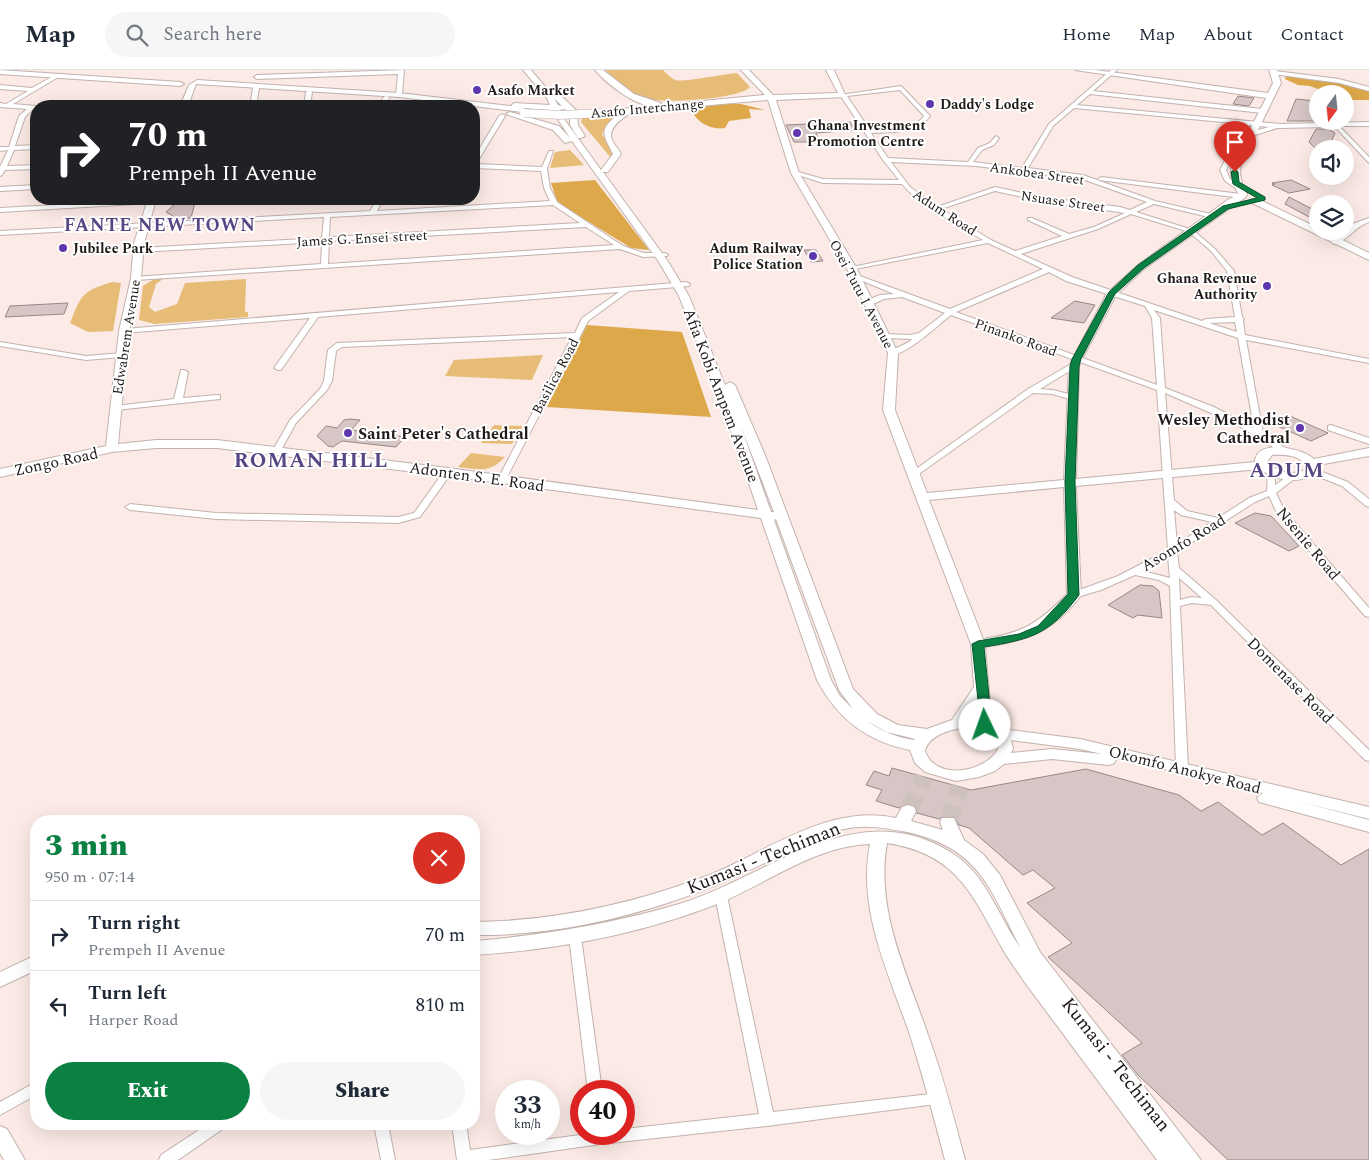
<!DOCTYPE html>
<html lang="en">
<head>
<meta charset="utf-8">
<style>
	:root { --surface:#fff; --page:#f6f6f7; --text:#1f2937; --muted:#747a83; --line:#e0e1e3; --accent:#0b8043 }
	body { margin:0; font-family:Spectral,serif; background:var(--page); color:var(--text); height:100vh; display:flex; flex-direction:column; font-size:19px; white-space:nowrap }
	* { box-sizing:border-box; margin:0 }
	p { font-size:16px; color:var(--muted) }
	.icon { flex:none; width:28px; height:28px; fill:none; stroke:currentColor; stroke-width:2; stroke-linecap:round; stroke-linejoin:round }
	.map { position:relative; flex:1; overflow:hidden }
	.details { position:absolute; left:30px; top:745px; width:450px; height:315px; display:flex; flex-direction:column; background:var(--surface); border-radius:20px; box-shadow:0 5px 20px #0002 }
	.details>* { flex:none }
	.top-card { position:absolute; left:30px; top:30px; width:450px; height:105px; border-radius:20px; box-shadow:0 5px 20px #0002; background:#202124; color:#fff; overflow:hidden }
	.needle { width:32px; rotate:195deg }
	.fabs { position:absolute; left:1309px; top:15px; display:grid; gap:10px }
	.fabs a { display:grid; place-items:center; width:45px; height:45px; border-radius:50%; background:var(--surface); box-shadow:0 5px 20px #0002; font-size:25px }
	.speed { position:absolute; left:495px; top:1010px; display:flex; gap:10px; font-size:25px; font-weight:700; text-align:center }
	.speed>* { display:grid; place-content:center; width:65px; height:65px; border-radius:50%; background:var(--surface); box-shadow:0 5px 20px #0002; line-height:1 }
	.speed small { font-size:12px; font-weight:400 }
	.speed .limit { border:8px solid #d22; background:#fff; color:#111 }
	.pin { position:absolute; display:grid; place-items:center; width:42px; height:42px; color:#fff; margin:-51px -21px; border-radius:50% 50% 50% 0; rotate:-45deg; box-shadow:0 0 5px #0007 }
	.pin .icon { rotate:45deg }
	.me { position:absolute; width:55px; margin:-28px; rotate:357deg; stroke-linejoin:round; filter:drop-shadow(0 0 4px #0008) }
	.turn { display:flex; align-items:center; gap:18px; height:105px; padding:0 15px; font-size:22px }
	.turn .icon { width:65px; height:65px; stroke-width:2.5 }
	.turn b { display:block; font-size:35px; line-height:42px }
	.round { display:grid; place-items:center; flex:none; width:52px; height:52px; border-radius:26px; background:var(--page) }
	.overview { display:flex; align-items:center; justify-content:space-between; height:85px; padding:0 15px }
	h1 { font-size:30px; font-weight:800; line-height:38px; color:var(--accent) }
	.primary-button { display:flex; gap:10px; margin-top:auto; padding:10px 15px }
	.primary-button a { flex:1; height:58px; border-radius:30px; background:var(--accent); color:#fff; font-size:20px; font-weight:800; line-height:58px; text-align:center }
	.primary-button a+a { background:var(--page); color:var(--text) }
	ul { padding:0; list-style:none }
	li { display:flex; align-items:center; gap:15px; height:70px; padding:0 15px; border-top:1px solid var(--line) }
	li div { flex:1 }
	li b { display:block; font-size:19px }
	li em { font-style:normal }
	header { display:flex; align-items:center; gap:30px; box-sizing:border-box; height:70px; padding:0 25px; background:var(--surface); border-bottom:1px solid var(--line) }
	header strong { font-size:24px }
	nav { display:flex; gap:28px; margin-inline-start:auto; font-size:18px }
	.search { width:350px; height:45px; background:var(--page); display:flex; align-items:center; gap:12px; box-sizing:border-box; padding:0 18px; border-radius:28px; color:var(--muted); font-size:19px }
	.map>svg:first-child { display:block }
	.green { fill:#e6bc77 }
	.forest { fill:#dda849 }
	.building { fill:#d7c6c6; stroke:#978787 }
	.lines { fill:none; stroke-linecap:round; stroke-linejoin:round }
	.secondary-tunnel { stroke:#cfc1bc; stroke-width:18; stroke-dasharray:18 9; stroke-linecap:butt }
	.street-casing { stroke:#c2b2ad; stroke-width:2 }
	.secondary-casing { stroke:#c2b2ad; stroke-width:2 }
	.street { fill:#fff; fill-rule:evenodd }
	.secondary { fill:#fff; fill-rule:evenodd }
	.secondary-bridge-casing { stroke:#c2b2ad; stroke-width:9; stroke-linecap:butt }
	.secondary-bridge { stroke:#fff; stroke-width:8 }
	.route { fill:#0b8043; stroke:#07532c }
	.poi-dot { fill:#5f36ad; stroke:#fff; stroke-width:2 }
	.labels { text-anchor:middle; stroke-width:4; stroke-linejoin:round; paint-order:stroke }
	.far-poi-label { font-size:14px; font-weight:bold; fill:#201b19; stroke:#fff; text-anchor:start }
	.far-street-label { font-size:14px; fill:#201b19; stroke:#fff }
	.street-label { font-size:16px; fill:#201b19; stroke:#fff }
	.poi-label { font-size:16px; font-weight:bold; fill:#201b19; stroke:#fff; text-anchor:end }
	.far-district-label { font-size:18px; font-weight:bold; letter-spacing:1px; fill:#584785; stroke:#fff }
	.near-street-label { font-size:19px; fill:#201b19; stroke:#fff }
	.district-label { font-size:21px; font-weight:bold; letter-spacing:1px; fill:#584785; stroke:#fff }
</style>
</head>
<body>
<header>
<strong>Map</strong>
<div class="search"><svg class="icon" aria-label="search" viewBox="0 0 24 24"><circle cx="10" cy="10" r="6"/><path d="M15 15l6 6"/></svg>Search here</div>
<nav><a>Home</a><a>Map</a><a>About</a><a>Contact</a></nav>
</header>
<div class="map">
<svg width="1369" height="1090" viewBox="0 0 1369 1090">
	<rect width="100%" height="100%" fill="#fbeae5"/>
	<g class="green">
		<path d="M605 0H663C666 3 671 8 675 10 680 13 725 4 737 3L750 17C738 30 659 34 641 28 628 23 616 9 605 0Z"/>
		<path d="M615 45 602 64 614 84 611 88 581 52 583 47Z"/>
		<path d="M570 80 584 95 550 98 555 82Z"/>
		<path d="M164 208 156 214 149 237 155 242 177 234 185 213 246 209 245 242H248V247L155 254 139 250 143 216 154 209Z"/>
		<path d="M112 212 121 213 113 261 88 262 70 253C82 224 81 222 112 212Z"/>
		<path d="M543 285 532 310 445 306 454 290Z"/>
		<path d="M494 355 523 356 512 374 481 373Z"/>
		<path d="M471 383 505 387C489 404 479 399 458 397Z"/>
	</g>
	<g class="forest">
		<path d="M1286 6 1337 12 1369 21V30H1345V24H1331L1310 16 1298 15 1285 9Z"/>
		<path d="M720 34H741L765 40 749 39 751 48 729 51 725 58C712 60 698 54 692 41L694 40 690 37Z"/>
		<path d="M595 110 649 180 631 178 568 139 557 131 551 113Z"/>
		<path d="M587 255 682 262 711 347 547 337Z"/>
	</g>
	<g class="building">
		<path d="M1238 26 1254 28 1249 36 1233 34Z"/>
		<path d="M1296 29 1315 31 1311 40 1318 41V51H1287Z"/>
		<path d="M850 52 855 60 816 63 820 72H794L786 55Z"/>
		<path d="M1316 59H1328L1335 63 1330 74 1325 73 1322 79 1315 78 1309 72Z"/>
		<path d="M1291 110 1310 119 1289 123 1272 115 1275 114 1272 113Z"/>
		<path d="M1289 127 1318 142V147L1311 148 1285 134Z"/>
		<path d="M195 132 191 148 172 149 173 146 166 142 175 134Z"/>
		<path d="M804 180H816L823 191 811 192Z"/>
		<path d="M1075 231 1095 235 1084 253 1051 248Z"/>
		<path d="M68 233 64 244 5 247 10 236Z"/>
		<path d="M1290 346 1328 363 1311 371 1273 354Z"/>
		<path d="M350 349 360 350 351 360 405 367 396 377 342 371 333 377 328 376 317 366 326 356 337 358 344 350Z"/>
		<path d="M1255 443 1271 446 1299 476 1289 481 1235 453Z"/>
		<path d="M1140 515 1153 516 1159 521 1162 548 1138 545 1133 548 1108 535Z"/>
		<path d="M892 698 971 720 1086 699 1179 725 1201 741 1218 732 1262 765 1283 753 1341 795 1369 779V1090H1228L1138 1005 1122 985 1142 973 1048 887 1072 873 1027 833 1055 818 1033 800 1023 805 969 758 959 755 954 746H942L939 749 917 743 916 736 909 733 899 738 876 731 882 720 866 715 874 701 889 706Z"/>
	</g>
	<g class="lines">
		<g class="secondary-tunnel">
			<path d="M908 741 924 707"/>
			<path d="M948 752 960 717"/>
		</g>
		<defs>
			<g id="street">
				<path d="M404 0 402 25 399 27 396 25 398 4 257 9 254 7 257 5Z"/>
				<path d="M1111 0H1117L1093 21 1262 39 1265 41 1262 43 1090 24 1077 35 1280 54 1369 52V56H1339L1369 87V93L1337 59 1328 57 1280 58 1249 55 1226 100 1230 109 1243 119 1240 121 1225 111 1220 100 1244 54 1074 38 1053 56 1028 98 1083 105 1155 131 1215 145 1216 146 1213 148 1154 134 1136 142 1193 160 1215 179 1234 201 1242 247 1244 249 1243 251 1245 265 1369 289V293L1246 270 1263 363 1287 379 1288 381 1287 383 1284 384 1234 353 1165 323 1174 430 1187 441 1218 448 1249 428 1267 421 1268 399H1274L1275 401V415L1291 404H1297L1298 406 1276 423 1284 440 1369 538V547L1365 546 1277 443 1269 426 1255 432 1177 482 1179 498 1216 530 1369 680V691L1365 690 1211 535 1192 533 1180 536 1188 698 1186 701H1178L1176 698 1170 516 1159 510 1135 505 1101 520 1074 528 1071 527 1069 525 1071 523 1118 506 1168 480 1157 320 951 245C938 255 906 286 890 285V281L909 272 912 269 887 268H884V264L910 265 919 263 945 243 902 227 884 229 871 235H865V231L880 225 894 224 853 207V205H857L950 239 1043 199 988 173 850 200V198L852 197 983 170C959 155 919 136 902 114L823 113 792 103 795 101 823 109 899 110 883 90 840 25 901 16 930 46C918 64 890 62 871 63L888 88 968 92 978 78 990 73 996 66 999 68 994 75 982 80 973 92 1022 98 1049 54ZM900 20 924 46C914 61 885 58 869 59L847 26ZM891 92 976 96 1082 109 1147 132 1130 140 1120 137 1041 127 995 117 937 137 910 117ZM995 121 1041 131 1125 143 1094 157 1069 164 1032 148H1028V150L1062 166 1015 181 991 170 941 139ZM1131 144 1189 162 1211 181 1227 201 1235 247 1206 249 1202 251 1072 207 1021 184 1098 159ZM1049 202 1066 211 1145 236 1152 248 1157 315 956 242ZM1154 240 1238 268 1254 358 1214 337 1165 318 1160 248ZM1235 252 1237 262 1209 253ZM1174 440 1181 445 1212 452 1177 474ZM1168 487 1170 508 1143 501ZM1179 508 1202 528 1191 527 1180 530Z"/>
				<path d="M1275 1 1339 9 1369 17V21L1339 13 1273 4 1272 3Z"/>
				<path d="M55 5 60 6 13 34 36 36V40L33 39 25 47 15 76 36 75V79L14 80 7 96 36 95V99L5 100 2 105 0 106V97L8 80 0 81V77H9L19 46 27 39 0 37V33L6 34 28 21 0 19V15L32 18Z"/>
				<path d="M256 16 259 18 256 36H250L253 18Z"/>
				<path d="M309 20 312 22 310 36H304L306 22Z"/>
				<path d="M385 26 390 27 383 36H377Z"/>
				<path d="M502 44 505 46 476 94 542 97 549 81H553L547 99 550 118 557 132 623 176 644 183H665L668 185 667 186 643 187 620 179 136 210 132 208 134 207 321 194 322 172 139 182 136 180 139 178 322 168 324 147 0 165V161L370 141 377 129H383L377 141 550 131 544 118 541 101 474 98V88L499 46ZM553 135 580 153 329 167 330 147ZM586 157 614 175 328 194 329 171Z"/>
				<path d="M1101 107 1241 124 1244 126 1241 128 1099 110 1098 109Z"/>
				<path d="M36 115V119L0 121V117Z"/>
				<path d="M151 130 154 132 153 133 0 142V138Z"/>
				<path d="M1369 148V152C1354 157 1349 170 1334 174L1331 172 1339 169 1348 159 1346 157 1347 156Z"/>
				<path d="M686 212 690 214 689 216 629 221 588 251 506 409 502 412 498 409 572 267 342 277 336 281 332 311 327 320 296 353 280 382 277 383 273 380 290 350 320 319 324 311 328 280 337 273 575 263 582 248 619 222 318 247 281 300H278L274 298 310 248 124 263 120 261 124 259Z"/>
				<path d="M0 272 86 286 122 283 126 285 122 287 86 290 0 276Z"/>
				<path d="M1071 294H1074L1078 296 1040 319 1053 320 1076 326V330H1073L1052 324 1033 323 916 406H910L909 404 1028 319Z"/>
				<path d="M181 300H184L188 302 183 328 217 325H220V329L116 340 112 338 116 336 174 329Z"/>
				<path d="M1331 355 1369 368V374L1328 360V356Z"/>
				<path d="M1312 398 1348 412 1369 429V437L1366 436 1342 416 1309 403 1308 401Z"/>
				<path d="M448 399 452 402 420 447 398 453 216 449 130 440 125 437 130 434 216 443 398 447 414 443 445 400Z"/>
				<path d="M721 821 725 823 727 826 773 1042 939 1023 944 1025 946 1029 944 1033 767 1056 601 1074 488 1090H457L452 1054H466L470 1080 587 1064H624V1059L759 1044 715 826 717 823Z"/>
				<path d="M575 862 580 864 581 867 602 1021H588L569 867 570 864Z"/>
				<path d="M36 1012V1025L0 1045V1032Z"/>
				<path d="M208 1054H226L224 1058 178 1090H159L161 1085Z"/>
				<path d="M374 1054H388L395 1090H381Z"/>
			</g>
			<g id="secondary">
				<path d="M0 0 180 12 184 14 180 16 0 4Z"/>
				<path d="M523 0H531L547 19 553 18 577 41 578 55 585 66 581 68H578L570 55V44L565 39 560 40 564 49 601 100 613 84C603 64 598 60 619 44L603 45 599 43 600 41 765 25 741 0H749L773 25 838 23 826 0H834L846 27 776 30 799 103 857 199 898 283 895 340 927 423 1064 410 1069 296 1107 223 1138 195 1229 129 1239 125 1232 112 1231 97 1266 28 1075 0H1095L1268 23 1273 13 1269 0H1277L1281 13 1258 60 1280 54 1284 56 1255 65C1243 89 1233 99 1247 124L1246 127 1144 199 1116 225 1082 289 1079 296 1076 409 1255 392C1255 368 1303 378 1314 389L1369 378V386L1318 395 1316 404C1298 414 1276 411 1260 399L1076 416 1081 525C1056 560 1026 571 985 577L992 654 1002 659 1080 669 1369 737V749L1301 732 1369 750V762L1259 732 1257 728 1263 723 1114 687 1116 690 1113 694 1108 695 1052 689 1004 694 995 701 979 707 956 711 925 702 915 693 910 680C867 672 837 648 817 610L761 448 448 406 217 378H156L112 382 0 407V399L106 376 119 261 131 208 134 173 148 129H156L144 173 141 208 129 261 118 374 156 370H217L448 398 758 440 728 352 679 226 659 192 572 71 565 73 553 60 506 44 510 42 559 56 570 68 552 40 523 38 526 40 522 42 399 27 196 14 188 36H180L189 15 197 10 399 23 511 36 514 33 550 35 547 28ZM554 28 562 36 558 35ZM768 30 791 103 847 199 888 283 883 340 971 574 974 617 952 650 927 659 898 655 877 644 853 619 765 385 735 315 730 312 725 315 689 226 667 190 603 102H608L621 84C619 79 614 75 612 70 607 57 624 47 633 42ZM740 354 774 442H771ZM1272 385C1283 384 1305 385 1306 399 1293 407 1278 402 1267 392ZM1064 417 1067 524C1039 553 1023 563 983 569L929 430ZM776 449 839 620 853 639 840 626 831 610 774 450ZM976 637 977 649 969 647ZM867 651 887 662 915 669 914 670C895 667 882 661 867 651ZM968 657C982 661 995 664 998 679 985 703 935 711 925 681 929 664 953 659 968 657ZM1011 670 1080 679 1102 684 1052 679 1011 683 1013 679Z"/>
				<path d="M595 0H603L634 24 661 33C644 45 606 13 595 0Z"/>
				<path d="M1252 129H1258L1318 158V161H1324L1369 183V190L1252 133Z"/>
				<path d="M908 735 914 737 916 741 911 751 943 760 940 752 942 748H954L964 770 983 784 1000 805 1040 882 1201 1090H1157L1023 910C1016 899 1008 889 1002 878 971 822 956 784 887 773 875 840 907 903 928 965 943 1006 954 1048 965 1090H945C934 1048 923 1006 910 965 889 904 857 840 870 774 813 776 764 816 712 836 636 865 554 880 474 885V871C544 865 611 854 679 834 768 807 857 722 952 783 987 805 997 845 1020 877 990 818 979 778 907 762 887 758 865 754 844 759 836 760 827 765 819 768 784 782 751 801 716 815 640 846 556 866 474 865V852C553 851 629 835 704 807 765 784 827 733 896 748L902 737Z"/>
				<path d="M36 885V900L0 917V902Z"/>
				<path d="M0 1056 7 1059 25 1090H4L0 1083Z"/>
			</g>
		</defs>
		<use href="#street" class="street-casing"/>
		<use href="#secondary" class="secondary-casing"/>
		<use href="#street" class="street"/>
		<use href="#secondary" class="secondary"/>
		<defs>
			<path id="secondary-bridge" d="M524 43 560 45 603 43"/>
		</defs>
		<use href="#secondary-bridge" class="secondary-bridge-casing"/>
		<use href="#secondary-bridge" class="secondary-bridge"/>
	</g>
	<path class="route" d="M1235 99 1238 102 1239 112 1265 127V130L1228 139 1144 198 1115 224 1081 289 1079 296 1075 412 1079 525C1049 565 1032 569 984 577L992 655 985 659 981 658 972 574 978 571 1019 564 1038 556 1068 524 1065 412 1070 296 1072 289 1109 222 1138 195 1223 136 1257 128 1233 114 1231 102Z"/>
	<g class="poi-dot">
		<circle cx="477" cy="20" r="5"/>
		<circle cx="930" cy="34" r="5"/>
		<circle cx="797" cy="63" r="5"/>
		<circle cx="63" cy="178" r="5"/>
		<circle cx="813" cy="186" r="5"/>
		<circle cx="1267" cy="216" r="5"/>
		<circle cx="1300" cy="358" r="5"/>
		<circle cx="348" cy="363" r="5"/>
	</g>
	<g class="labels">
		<g class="far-poi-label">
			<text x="487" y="25">Asafo Market</text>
			<text x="940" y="39">Daddy's Lodge</text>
			<text x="807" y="60">Ghana Investment<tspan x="807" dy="16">Promotion Centre</tspan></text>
			<text x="73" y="183">Jubilee Park</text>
			<text x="803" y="183" text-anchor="end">Adum Railway<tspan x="803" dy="16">Police Station</tspan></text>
			<text x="1257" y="213" text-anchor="end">Ghana Revenue<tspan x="1257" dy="16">Authority</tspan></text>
		</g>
		<g class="far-street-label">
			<text transform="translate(647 38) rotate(-5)" y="5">Asafo Interchange</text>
			<text transform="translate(1037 103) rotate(8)" y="5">Ankobea Street</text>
			<text transform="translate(1063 131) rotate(8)" y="5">Nsuase Street</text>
			<text transform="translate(945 142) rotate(33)" y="5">Adum Road</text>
			<text transform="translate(362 168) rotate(-3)" y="5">James G. Ensei street</text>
			<text transform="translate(862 224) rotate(62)" y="5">Osei Tutu I Avenue</text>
			<text transform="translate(126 267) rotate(-81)" y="5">Edwabrem Avenue</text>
			<text transform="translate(1016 267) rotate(20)" y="5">Pinanko Road</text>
			<text transform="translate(555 306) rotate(-62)" y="5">Basilica Road</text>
		</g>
		<g class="street-label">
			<text transform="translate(722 325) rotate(69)" y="6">Afia Kobi Ampem Avenue</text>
			<text transform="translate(56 391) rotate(-12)" y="6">Zongo Road</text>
			<text transform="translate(477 406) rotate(8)" y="6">Adonten S. E. Road</text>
			<text transform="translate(1183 472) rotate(-31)" y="6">Asomfo Road</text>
			<text transform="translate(1309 473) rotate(50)" y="6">Nsenie Road</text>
			<text transform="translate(1291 610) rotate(45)" y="6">Domenase Road</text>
			<text transform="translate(1185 699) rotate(14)" y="6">Okomfo Anokye Road</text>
		</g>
		<g class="poi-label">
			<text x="1290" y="355">Wesley Methodist<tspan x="1290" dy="18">Cathedral</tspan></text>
			<text x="358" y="369" text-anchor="start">Saint Peter's Cathedral</text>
		</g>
		<g class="far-district-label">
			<text x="160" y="161">FANTE NEW TOWN</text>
		</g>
		<g class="near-street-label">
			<text transform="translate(763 787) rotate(-22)" y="7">Kumasi - Techiman</text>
			<text transform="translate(1117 994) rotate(52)" y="7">Kumasi - Techiman</text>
		</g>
		<g class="district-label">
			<text x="311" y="397">ROMAN HILL</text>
			<text x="1287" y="407">ADUM</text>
		</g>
	</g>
</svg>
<div class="fabs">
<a><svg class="needle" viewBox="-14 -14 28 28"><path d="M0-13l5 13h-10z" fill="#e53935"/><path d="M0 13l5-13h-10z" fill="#747a83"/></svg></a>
<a><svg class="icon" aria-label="sound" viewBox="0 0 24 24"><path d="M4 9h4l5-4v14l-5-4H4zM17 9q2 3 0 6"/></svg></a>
<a><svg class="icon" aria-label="layers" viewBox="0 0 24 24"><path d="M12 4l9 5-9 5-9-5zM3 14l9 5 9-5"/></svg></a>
</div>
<div class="speed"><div>33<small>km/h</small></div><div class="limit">40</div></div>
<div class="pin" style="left:1235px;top:102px;background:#d93025"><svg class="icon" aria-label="arrive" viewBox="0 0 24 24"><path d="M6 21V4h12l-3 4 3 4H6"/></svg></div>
<svg class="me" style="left:985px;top:655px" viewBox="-20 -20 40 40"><circle r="19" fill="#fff"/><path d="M0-13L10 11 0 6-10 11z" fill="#0b8043"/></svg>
<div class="top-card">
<div class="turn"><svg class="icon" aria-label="right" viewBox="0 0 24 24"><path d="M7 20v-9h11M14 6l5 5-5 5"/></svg><div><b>70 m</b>Prempeh II Avenue</div></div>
</div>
<section class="details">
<div class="overview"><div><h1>3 min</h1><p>950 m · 07:14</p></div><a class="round" style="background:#d93025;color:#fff"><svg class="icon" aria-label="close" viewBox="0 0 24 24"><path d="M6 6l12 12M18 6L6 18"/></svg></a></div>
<ul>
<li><svg class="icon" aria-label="right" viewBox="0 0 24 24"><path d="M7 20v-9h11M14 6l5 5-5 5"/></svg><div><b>Turn right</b><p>Prempeh II Avenue</p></div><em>70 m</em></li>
<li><svg class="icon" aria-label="left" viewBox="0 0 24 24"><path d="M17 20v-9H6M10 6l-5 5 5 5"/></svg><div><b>Turn left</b><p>Harper Road</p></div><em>810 m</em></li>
</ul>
<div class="primary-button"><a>Exit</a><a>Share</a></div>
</section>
</div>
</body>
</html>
